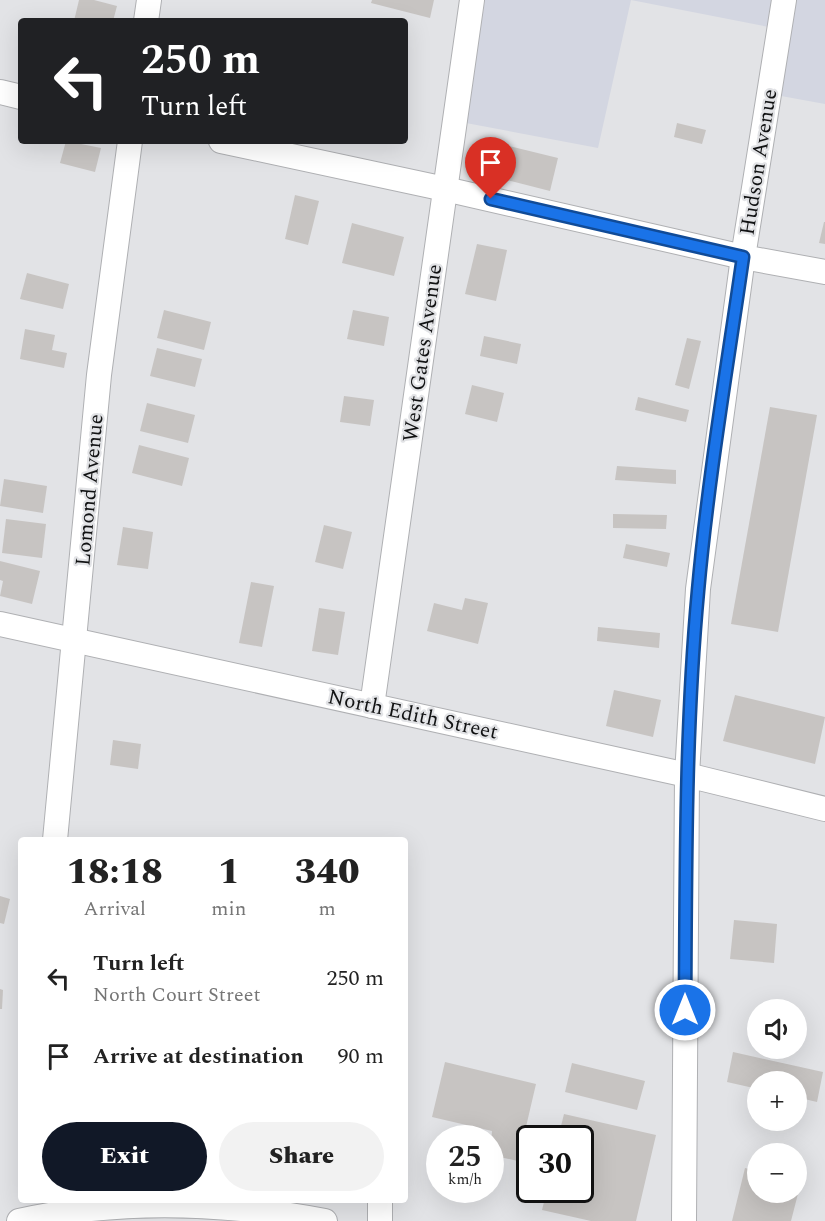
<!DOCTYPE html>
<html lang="en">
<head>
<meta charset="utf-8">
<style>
	:root { --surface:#fff; --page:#f2f2f2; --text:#222; --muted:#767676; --accent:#111827 }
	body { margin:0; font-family:Spectral,serif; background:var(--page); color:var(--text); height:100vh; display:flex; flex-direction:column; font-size:22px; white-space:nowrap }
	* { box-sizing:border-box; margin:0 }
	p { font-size:20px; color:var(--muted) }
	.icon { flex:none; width:33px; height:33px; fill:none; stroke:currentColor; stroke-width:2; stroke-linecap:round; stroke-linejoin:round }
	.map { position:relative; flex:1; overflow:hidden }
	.sheet { position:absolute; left:18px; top:837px; width:390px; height:366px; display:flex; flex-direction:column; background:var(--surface); border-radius:6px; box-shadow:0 6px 24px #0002 }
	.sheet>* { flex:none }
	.guide { position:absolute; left:18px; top:18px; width:390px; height:126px; border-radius:6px; box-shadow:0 6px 24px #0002; background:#202124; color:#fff; overflow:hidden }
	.buttons { position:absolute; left:747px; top:999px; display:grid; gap:12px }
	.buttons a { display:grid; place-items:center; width:60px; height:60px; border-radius:50%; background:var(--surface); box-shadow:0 6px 24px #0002; font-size:30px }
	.speed { position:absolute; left:426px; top:1125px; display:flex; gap:12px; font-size:30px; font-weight:700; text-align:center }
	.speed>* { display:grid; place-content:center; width:78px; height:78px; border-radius:50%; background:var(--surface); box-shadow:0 6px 24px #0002; line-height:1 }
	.speed small { font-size:15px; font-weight:400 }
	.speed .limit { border:3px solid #111; border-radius:9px; background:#fff; color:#111 }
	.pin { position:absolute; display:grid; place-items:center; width:51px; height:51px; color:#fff; margin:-62px -26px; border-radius:50% 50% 50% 0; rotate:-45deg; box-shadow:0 0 6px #0007 }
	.pin .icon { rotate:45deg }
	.me { position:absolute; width:66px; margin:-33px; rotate:0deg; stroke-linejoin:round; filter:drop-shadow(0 0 4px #0008) }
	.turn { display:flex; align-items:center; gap:21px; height:126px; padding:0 24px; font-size:27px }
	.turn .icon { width:78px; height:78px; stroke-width:2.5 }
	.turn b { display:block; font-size:42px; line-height:51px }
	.eta { display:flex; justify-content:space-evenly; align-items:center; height:102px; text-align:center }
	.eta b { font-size:36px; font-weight:800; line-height:42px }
	.button { display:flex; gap:12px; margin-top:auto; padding:12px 24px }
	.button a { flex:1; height:69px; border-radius:36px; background:var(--accent); color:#fff; font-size:24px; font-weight:800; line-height:69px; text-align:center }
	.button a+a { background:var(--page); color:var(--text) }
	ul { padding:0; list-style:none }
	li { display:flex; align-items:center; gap:18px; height:78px; padding:0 24px }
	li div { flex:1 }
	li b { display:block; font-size:22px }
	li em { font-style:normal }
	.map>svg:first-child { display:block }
	.built { fill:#d3d6e1 }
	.building { fill:#c7c4c2 }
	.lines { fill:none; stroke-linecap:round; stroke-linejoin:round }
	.minor-casing { stroke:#afb0b3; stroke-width:26 }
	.minor { stroke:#fff; stroke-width:24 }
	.route-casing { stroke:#114b97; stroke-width:15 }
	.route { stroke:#1a73e8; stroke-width:10 }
	.labels { text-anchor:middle; stroke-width:4.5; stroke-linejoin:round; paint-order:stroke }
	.street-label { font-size:21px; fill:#111213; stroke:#e2e3e6 }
</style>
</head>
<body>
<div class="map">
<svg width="825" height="1221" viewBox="0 0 825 1221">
	<rect width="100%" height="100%" fill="#e2e3e6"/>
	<path class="built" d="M485 0H825V104L759 92 769 27 631 0 598 148 466 123Z"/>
	<g class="building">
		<path d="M79 0H94L117 6 113 21H74Z"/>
		<path d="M372 0H434L430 18 371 3Z"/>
		<path d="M677 123 706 130 702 144 674 137Z"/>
		<path d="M66 141 101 148 95 172 60 163Z"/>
		<path d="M488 141 558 158 550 191 480 173Z"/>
		<path d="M295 195 319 201 308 245 285 239Z"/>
		<path d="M824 222H825V244L819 243Z"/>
		<path d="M352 223 404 237 394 276 342 263Z"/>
		<path d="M477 244 507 250 496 301 465 294Z"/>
		<path d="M27 273 69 284 63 309 20 299Z"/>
		<path d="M164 310 211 322 204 350 157 338Z"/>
		<path d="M353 310 389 317 384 346 347 339Z"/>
		<path d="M25 329 55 335 52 350 67 353 64 368 20 359Z"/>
		<path d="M484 336 521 344 517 364 480 356Z"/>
		<path d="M687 338 701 341 689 389 675 385Z"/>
		<path d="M157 348 202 359 195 387 150 376Z"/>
		<path d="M472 385 504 393 497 422 465 414Z"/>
		<path d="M344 396 374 400 370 426 340 422Z"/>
		<path d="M638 397 689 410 686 422 635 410Z"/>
		<path d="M147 403 195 415 188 443 140 431Z"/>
		<path d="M770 407 817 415 778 632 731 624Z"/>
		<path d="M139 445 189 458 182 486 132 473Z"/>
		<path d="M617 466 676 470V484L615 480Z"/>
		<path d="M4 479 47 486 43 513 0 506Z"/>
		<path d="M613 514 667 515 666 529 613 528Z"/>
		<path d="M6 519 46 524 42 558 2 553Z"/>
		<path d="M324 525 352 532 343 569 315 562Z"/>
		<path d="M123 527 153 532 148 569 117 565Z"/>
		<path d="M626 544 670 553 667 567 623 558Z"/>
		<path d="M0 561 40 571 32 604 0 596 3 581 0 580Z"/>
		<path d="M251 582 274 586 262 647 239 643Z"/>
		<path d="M465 598 488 603 478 644 427 631 434 603 462 610Z"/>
		<path d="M319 608 345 612 338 655 312 651Z"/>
		<path d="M598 627 660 633 659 648 597 641Z"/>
		<path d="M614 690 661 700 653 737 606 726Z"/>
		<path d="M735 695 825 717 815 764 723 741Z"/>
		<path d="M113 740 141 744 138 769 110 765Z"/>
		<path d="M0 896 10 899 4 924 0 923Z"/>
		<path d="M734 920 777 924 774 963 730 959Z"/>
		<path d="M0 989 3 990 2 1009H0Z"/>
		<path d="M733 1052 823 1072 817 1102 796 1097V1082H758V1089L727 1082Z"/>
		<path d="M445 1062 536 1084 518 1161 490 1155 492 1131 432 1117Z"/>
		<path d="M572 1063 645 1081 637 1110 565 1092Z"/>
		<path d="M564 1114 656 1135 636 1221H591L542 1210 547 1190H580V1138H558Z"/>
		<path d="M745 1168 758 1171V1192H796V1180L801 1182 791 1221H732Z"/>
	</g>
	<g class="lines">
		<defs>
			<g id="minor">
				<path d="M146 21 149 0"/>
				<path d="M0 92 21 97"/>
				<path d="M221 141 445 189 743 257 825 272"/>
				<path d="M0 624 687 775 825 809"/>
				<path d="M372 706 472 0"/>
				<path d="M55 840 99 375 130 141"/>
				<path d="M19 1221C119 1198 224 1202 325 1221"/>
				<path d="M380 1221V1200"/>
				<path d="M684 1221 687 775 698 589 743 257 784 0"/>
			</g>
		</defs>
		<use href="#minor" class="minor-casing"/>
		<use href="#minor" class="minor"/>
	</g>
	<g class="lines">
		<defs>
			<path id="route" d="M491 199 743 257C727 368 708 479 698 591 685 730 686 870 685 1010"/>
		</defs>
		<use href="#route" class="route-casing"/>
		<use href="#route" class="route"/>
	</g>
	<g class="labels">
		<g class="street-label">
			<text transform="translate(758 162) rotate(-81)" y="7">Hudson Avenue</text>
			<text transform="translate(422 353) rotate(-82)" y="7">West Gates Avenue</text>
			<text transform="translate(89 490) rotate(-85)" y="7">Lomond Avenue</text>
			<text transform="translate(413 714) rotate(12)" y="7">North Edith Street</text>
		</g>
	</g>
</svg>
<div class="buttons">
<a><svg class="icon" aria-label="sound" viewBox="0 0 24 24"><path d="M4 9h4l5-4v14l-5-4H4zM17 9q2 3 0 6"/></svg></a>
<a>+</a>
<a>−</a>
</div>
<div class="speed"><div>25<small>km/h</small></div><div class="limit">30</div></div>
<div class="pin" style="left:491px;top:199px;background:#d93025"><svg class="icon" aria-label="arrive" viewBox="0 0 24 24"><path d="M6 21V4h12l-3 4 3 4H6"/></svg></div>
<svg class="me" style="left:685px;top:1010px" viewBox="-20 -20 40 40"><circle r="17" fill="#1a73e8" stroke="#fff" stroke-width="3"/><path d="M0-11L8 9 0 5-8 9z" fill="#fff"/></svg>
<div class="guide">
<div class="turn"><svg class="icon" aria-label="left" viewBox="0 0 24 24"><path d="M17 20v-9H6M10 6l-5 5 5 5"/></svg><div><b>250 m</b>Turn left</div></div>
</div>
<section class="sheet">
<div class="eta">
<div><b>18:18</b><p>Arrival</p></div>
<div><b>1</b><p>min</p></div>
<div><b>340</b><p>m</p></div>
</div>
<ul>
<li><svg class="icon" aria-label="left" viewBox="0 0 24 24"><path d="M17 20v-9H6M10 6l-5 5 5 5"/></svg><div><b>Turn left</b><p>North Court Street</p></div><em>250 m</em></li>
<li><svg class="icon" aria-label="arrive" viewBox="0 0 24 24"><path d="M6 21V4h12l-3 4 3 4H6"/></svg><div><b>Arrive at destination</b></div><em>90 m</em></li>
</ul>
<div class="button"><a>Exit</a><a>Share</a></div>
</section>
</div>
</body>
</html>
